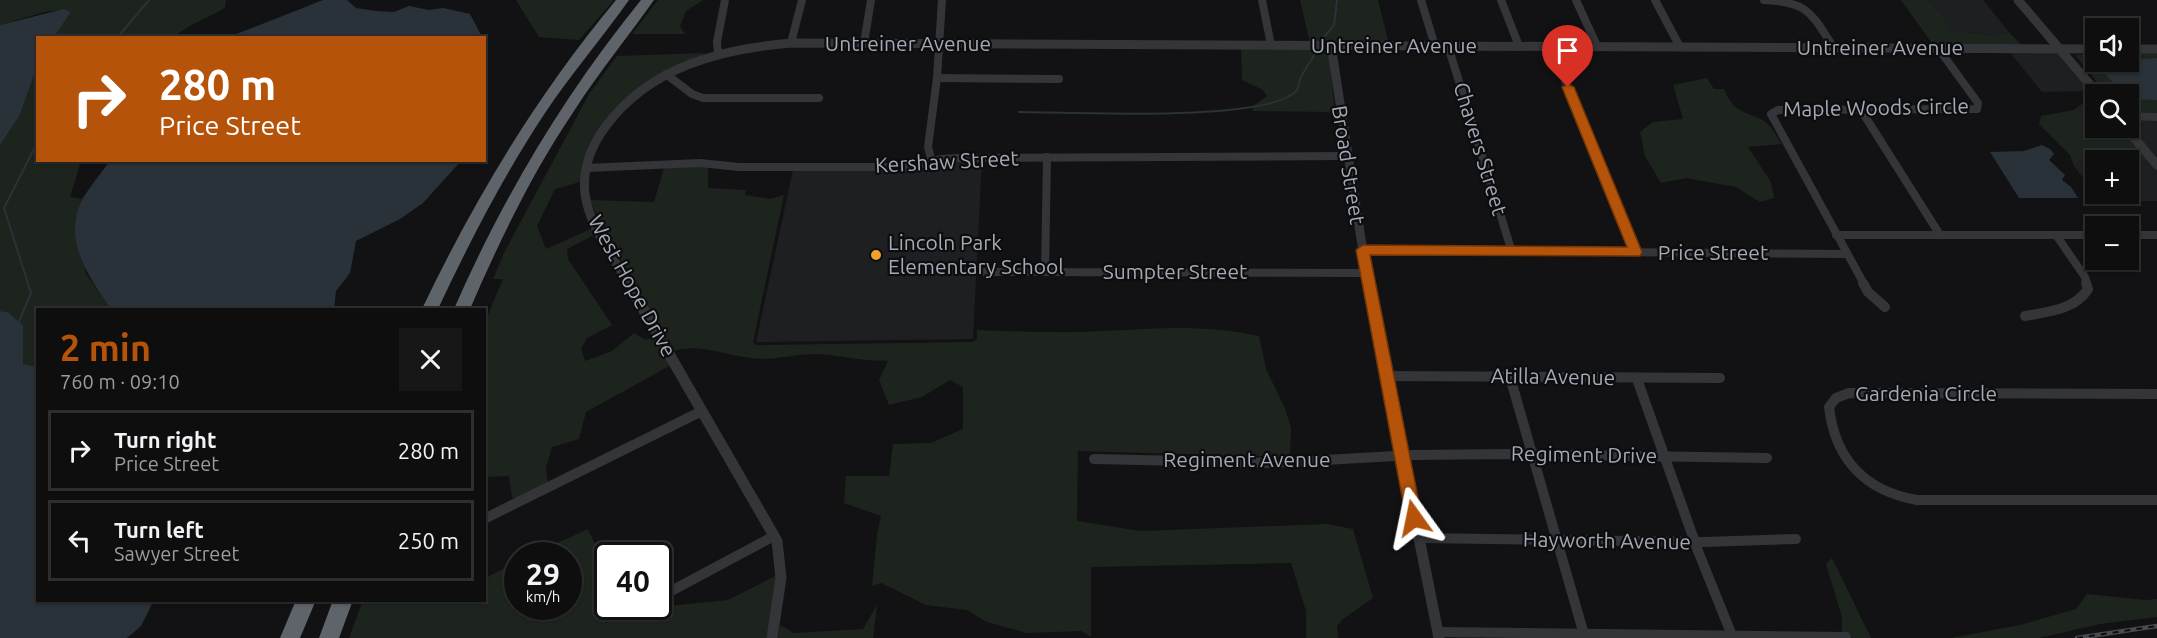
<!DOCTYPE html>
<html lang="en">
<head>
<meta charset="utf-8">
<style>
	:root { --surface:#0e0e0f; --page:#171718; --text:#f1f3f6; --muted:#9b9c9e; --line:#2e2e2f; --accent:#b45309 }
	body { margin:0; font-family:Ubuntu,sans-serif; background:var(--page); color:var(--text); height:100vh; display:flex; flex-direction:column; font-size:22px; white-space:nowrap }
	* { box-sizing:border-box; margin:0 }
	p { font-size:20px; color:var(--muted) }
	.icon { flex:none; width:33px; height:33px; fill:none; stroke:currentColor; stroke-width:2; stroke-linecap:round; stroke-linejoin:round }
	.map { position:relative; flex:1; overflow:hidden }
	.drawer { position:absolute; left:36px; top:308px; width:450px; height:294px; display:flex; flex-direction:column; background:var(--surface); border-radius:0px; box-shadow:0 2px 4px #0004,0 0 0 2px var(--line) }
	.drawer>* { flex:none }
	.top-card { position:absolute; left:36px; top:36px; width:450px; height:126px; border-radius:0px; box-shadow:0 2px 4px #0004,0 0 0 2px var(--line); background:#b45309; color:#fff; overflow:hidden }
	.fabs { position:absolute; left:2085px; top:18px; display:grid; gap:12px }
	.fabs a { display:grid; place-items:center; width:54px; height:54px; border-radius:0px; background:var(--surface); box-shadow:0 2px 4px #0004,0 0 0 2px var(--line); font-size:30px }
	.speed { position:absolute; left:504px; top:542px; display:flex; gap:12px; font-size:30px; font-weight:700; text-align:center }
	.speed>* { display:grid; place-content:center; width:78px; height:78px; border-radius:50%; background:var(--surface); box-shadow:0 2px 4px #0004,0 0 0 2px var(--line); line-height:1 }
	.speed small { font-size:15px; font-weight:400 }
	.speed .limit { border:3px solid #111; border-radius:9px; background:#fff; color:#111 }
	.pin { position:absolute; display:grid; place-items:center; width:51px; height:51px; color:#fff; margin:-62px -26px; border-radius:50% 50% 50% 0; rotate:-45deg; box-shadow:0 0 6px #0007 }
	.pin .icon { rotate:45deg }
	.me { position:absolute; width:66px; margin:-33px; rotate:348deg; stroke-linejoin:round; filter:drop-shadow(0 0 4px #0008) }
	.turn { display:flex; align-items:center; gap:21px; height:126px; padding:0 24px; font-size:27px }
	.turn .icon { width:78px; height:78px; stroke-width:2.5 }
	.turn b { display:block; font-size:42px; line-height:51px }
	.round { display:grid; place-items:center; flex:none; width:63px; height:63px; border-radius:0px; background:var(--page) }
	.overview { display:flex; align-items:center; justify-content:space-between; height:102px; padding:0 24px }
	h1 { font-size:36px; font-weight:700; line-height:45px; color:var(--accent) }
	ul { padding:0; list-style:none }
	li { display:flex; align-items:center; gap:18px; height:81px; margin:0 12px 9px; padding:0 12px; border:3px solid var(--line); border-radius:0px }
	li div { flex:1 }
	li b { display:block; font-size:22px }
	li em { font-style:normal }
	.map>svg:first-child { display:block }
	.built { fill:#1e1f21 }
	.green { fill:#1d241d }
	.water { fill:#293238 }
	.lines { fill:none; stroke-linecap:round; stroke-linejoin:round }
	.stream { stroke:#293238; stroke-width:2 }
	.minor-far1 { stroke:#333539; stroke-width:8 }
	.minor { stroke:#333539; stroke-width:10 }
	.tertiary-far1 { stroke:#333539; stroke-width:9 }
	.tertiary { stroke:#333539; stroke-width:11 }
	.motorway { fill:#5f636a; fill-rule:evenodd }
	.rail-casing { stroke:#484b50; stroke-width:4.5 }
	.rail { stroke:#0d0d0f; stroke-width:2; stroke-dasharray:6; stroke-linecap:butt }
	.route { fill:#b45309; stroke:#753606; stroke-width:1.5 }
	.poi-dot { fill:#f3a12b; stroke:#0d0d0f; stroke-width:2 }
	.labels { text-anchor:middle; stroke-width:4.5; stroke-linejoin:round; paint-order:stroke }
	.street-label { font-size:21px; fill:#a4aab5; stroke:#0d0d0f }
	.poi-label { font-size:21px; fill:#a4aab5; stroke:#0d0d0f; text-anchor:start }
</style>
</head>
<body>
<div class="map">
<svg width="2157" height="638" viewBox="0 0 2157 638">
	<rect width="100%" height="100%" fill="#121214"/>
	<g class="built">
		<path d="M1927 0H1983L2009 32 1994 35 1952 31 1939 11Z"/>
		<path d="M2008 50 2058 52 2091 91 2042 92Z"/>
		<path d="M2128 118 2157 119V160L2129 126Z"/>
		<path d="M982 159 973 339 756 342 793 170H929L941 163 953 160Z"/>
		<path d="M2150 161 2157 169V201L2102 202 2074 166 2079 163 2095 162 2096 194H2128L2129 162Z"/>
	</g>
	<g class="green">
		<path d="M0 0H226L225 8C208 18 189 24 174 37H54L71 12C55 5 17 21 0 25Z"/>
		<path d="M516 0H614L579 40 539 37Z"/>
		<path d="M658 0H703L686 11 680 26 685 34H632Z"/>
		<path d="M1300 0H1378L1389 44 1310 43Z"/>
		<path d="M1901 0H1927L1939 11 1952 31 1994 35 2009 32 2022 46H1934Z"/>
		<path d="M1241 47H1328L1335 112 1253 111V106L1267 96 1263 90 1242 80Z"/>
		<path d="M2157 52V113L2129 112 2128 94H2107L2075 55 2095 54 2096 62H2128L2129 53Z"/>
		<path d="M706 53 631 94 615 109 590 143 583 161 580 182 555 189 537 226 546 249 593 228 596 234 567 249 568 259 612 325 587 338 581 349 585 361 612 351 634 333 646 340 655 337 671 365 586 412 579 439 552 447 546 468 548 485 522 497 512 498 509 476 485 477V322L503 279H493L504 253 589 94 617 56Z"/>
		<path d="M37 66 38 160 81 161 70 197 82 199 75 221 86 274 111 309H38L37 367 23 364 8 312 0 311V145L20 115Z"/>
		<path d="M1707 78 1714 89H1724C1734 114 1745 110 1764 121 1772 126 1776 136 1782 144L1748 147 1771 182 1774 198 1760 202 1736 187 1686 178 1661 183 1645 156 1640 132 1653 122 1683 119 1673 85Z"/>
		<path d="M2095 100 2096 128H2122L2150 161C2132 162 2088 156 2074 166L2070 155 2039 124 2041 116 2074 110 2082 104Z"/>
		<path d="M694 165 708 167V188L746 190 745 195 770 199 784 195 753 342 756 345 973 342 977 339V330C1011 331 1046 333 1079 332 1143 330 1196 322 1259 336L1266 369 1285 408 1291 428 1290 457 1078 451 1077 521 1141 531 1327 524 1353 529 1373 598 1343 619 1337 626 1338 638H1306V611L1291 563 1091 567V637L1081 631 1027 633 987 622 967 610 926 605 881 583 872 586 877 534 881 516 844 503 846 476H889L893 444 931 443 963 429V387L950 380 922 397 889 405 879 380 888 361C882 360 876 361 870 360 849 359 831 353 810 354 790 355 771 361 751 358 724 355 700 343 673 351L603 229 590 200 654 202 664 168Z"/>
		<path d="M588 529 607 571 608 606H625L627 611 632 610 635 615 648 608 728 600 777 575 767 638H349L363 600H484L485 578 517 562 518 606H568V555H532Z"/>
		<path d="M1832 558 1871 638H1852L1850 633H1842V617L1826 564Z"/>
		<path d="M2087 594 2145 600 2157 599V617L2100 624 2039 638H1951L2020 625 2076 609Z"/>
		<path d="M877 605 873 638H778L780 625 794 633 863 629Z"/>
	</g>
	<g class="water">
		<path d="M323 0H347L356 8 376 11 394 12 409 6 429 10 443 8 470 14 482 37H229Z"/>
		<path d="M64 9 71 12 54 37 38 38 37 66 20 115 0 145V25Z"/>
		<path d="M2157 58V100L2129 99 2128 94H2124L2096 64 2098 62Z"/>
		<path d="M2042 145 2050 149 2054 154 2049 160 2065 175 2062 180 2071 187 2078 198H2019L1990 152 2024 151Z"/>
		<path d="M110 161V160L461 161 423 203 400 219 356 241 350 273 336 291 334 309H111C89 278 61 238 83 198 91 185 101 173 110 161Z"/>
		<path d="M0 311 8 312 23 326V364L37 367 38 600H154L141 626 127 638H0Z"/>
	</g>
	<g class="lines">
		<g class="stream">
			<path d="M117 38 149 0"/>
			<path d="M1320 42 1334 25 1337 0"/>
			<path d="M1019 112C1066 112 1271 123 1297 90 1299 87 1299 80 1301 77 1306 67 1313 58 1318 49"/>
			<path d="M18 324 31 293 4 208 38 141"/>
		</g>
		<g class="minor-far1">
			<path d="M1262 0 1271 45"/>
			<path d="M1421 0 1435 46"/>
			<path d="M1501 0 1519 46"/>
			<path d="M1576 0 1597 46"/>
			<path d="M1655 0 1680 47"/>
			<path d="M1764 0C1809 2 1811 13 1834 48"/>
			<path d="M791 43 802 0"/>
			<path d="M864 43 871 0"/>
			<path d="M1448 46 1512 252"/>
			<path d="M1551 46 1635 252"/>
			<path d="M718 53 717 42 725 0"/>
			<path d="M666 74 692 94 703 98H819"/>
			<path d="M937 78 1059 79"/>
			<path d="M1861 110 1940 235"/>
			<path d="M2128 116 2157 117"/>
			<path d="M932 162 928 147 937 78 942 0"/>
			<path d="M586 168 700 163 739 167H912L941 159 957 158 1345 156"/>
			<path d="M1836 235H2096"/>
			<path d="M2056 235 2085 277 2087 284"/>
			<path d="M2128 235H2157"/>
			<path d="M1363 250 1847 254"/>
			<path d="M983 272 1367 273"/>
			<path d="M1045 272 1047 157"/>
			<path d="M1864 284 1771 114 1778 110 1977 109 1978 103 1938 48"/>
		</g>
		<g class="minor">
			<path d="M1863 283 1868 292 1885 307"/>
			<path d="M2025 316C2047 312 2075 310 2088 289L2086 283"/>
			<path d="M1385 376 1720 378"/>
			<path d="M1510 377 1585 638"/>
			<path d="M1637 379 1698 551 1733 638"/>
			<path d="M2157 394 1849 393 1836 398 1829 407C1835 459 1865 491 1917 500H2157"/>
			<path d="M1094 459 1272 463 1413 455 1508 454 1767 458"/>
			<path d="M484 519 702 411"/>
			<path d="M1418 538 1704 542 1796 539"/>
			<path d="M658 598 774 536"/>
			<path d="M638 609 644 606"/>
			<path d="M1438 632 1846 637"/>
		</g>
		<g class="tertiary-far1">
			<path d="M2018 0 2098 94"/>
			<path d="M1331 45 1368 284"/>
			<path d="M2128 49H2157"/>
			<path d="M2126 128 2157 165"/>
			<path d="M629 284C613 257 589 226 585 194 582 169 591 146 606 126 650 67 720 49 791 43L2096 49"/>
		</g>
		<g class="tertiary">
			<path d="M628 283 777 541 781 578 772 638"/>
			<path d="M1368 283 1439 638"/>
		</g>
		<g class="motorway">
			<path d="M616 0H629C602 38 571 74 545 113 504 175 470 241 438 309H422C475 198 537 95 616 0Z"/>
			<path d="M641 0H654C628 37 599 72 574 111 532 173 500 240 470 309H454C503 197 564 95 641 0Z"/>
			<path d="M296 600H316L300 638H280Z"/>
			<path d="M333 600H353L339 638H319Z"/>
		</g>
		<defs>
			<path id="rail" d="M2077 638 2157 626"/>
		</defs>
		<use href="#rail" class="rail-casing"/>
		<use href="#rail" class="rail"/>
	</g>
	<path class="route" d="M1568 84 1574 87 1642 252 1640 256 1370 255 1422 518 1419 522 1414 524 1408 522 1406 518 1356 250 1363 245 1627 247 1562 87Z"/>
	<circle class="poi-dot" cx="876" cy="255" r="6"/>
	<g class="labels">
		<g class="street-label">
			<text x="908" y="51">Untreiner Avenue</text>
			<text x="1394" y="53">Untreiner Avenue</text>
			<text x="1880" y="55">Untreiner Avenue</text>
			<text transform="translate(1876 108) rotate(-1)" y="7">Maple Woods Circle</text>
			<text transform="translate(1480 149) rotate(73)" y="7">Chavers Street</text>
			<text transform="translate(947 162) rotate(-3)" y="7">Kershaw Street</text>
			<text transform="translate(1348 165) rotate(81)" y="7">Broad Street</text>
			<text x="1713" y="260">Price Street</text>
			<text x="1175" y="279">Sumpter Street</text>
			<text transform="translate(632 286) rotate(61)" y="7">West Hope Drive</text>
			<text transform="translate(1553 377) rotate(1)" y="7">Atilla Avenue</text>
			<text x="1926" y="401">Gardenia Circle</text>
			<text transform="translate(1584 455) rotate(1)" y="7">Regiment Drive</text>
			<text x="1247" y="467">Regiment Avenue</text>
			<text transform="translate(1607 541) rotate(1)" y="7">Hayworth Avenue</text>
		</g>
		<g class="poi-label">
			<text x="888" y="250">Lincoln Park<tspan x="888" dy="24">Elementary School</tspan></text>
		</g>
	</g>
</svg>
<div class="fabs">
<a><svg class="icon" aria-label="sound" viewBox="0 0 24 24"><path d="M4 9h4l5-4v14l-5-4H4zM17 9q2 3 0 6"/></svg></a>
<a><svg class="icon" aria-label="search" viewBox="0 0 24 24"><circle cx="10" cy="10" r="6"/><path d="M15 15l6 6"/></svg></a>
<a>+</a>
<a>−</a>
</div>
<div class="speed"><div>29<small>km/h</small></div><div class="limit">40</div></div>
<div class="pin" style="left:1568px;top:87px;background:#d93025"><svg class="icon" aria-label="arrive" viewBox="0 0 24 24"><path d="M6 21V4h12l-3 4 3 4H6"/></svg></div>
<svg class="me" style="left:1414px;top:518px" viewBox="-20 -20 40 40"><path d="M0-17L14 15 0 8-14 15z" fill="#b45309" stroke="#fff" stroke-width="4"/></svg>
<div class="top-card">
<div class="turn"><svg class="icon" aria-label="right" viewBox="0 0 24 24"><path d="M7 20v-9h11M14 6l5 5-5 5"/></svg><div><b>280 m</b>Price Street</div></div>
</div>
<section class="drawer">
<div class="overview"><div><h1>2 min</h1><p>760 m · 09:10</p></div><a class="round"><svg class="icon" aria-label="close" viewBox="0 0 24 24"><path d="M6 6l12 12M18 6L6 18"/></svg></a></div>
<ul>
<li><svg class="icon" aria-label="right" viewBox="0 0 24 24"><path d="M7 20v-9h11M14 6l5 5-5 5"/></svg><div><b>Turn right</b><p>Price Street</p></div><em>280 m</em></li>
<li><svg class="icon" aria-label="left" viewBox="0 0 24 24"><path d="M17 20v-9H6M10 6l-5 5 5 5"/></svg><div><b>Turn left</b><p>Sawyer Street</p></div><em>250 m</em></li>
</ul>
</section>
</div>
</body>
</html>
